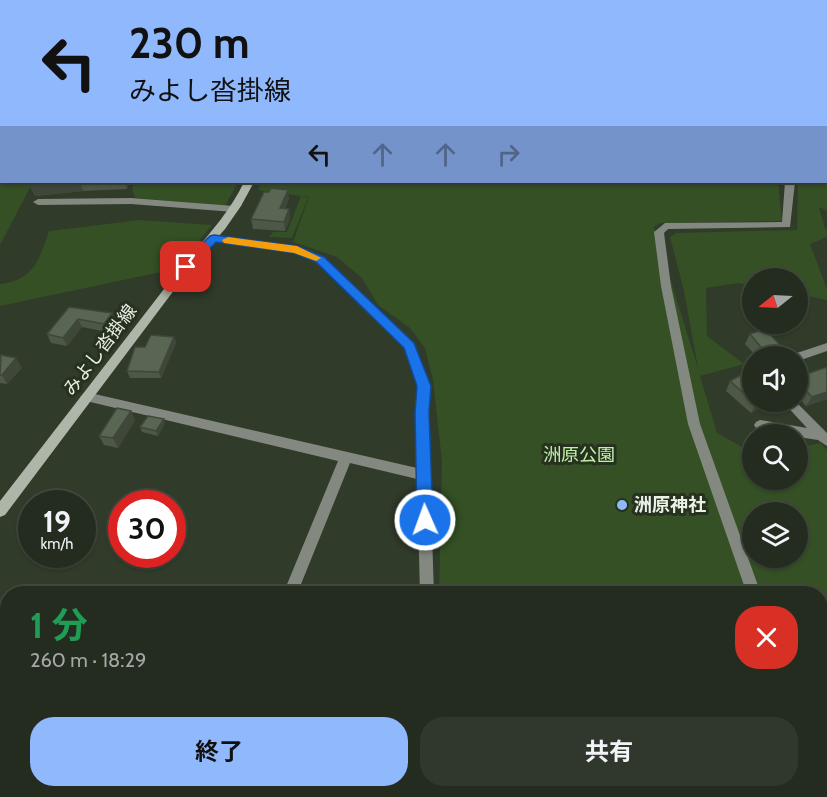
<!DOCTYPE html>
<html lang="ja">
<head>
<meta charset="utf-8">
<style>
	:root { --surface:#242c20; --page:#30382d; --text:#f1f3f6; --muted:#a3a7a5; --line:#41483e; --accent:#90b8fd }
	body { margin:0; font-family:Cabin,"Noto Sans JP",sans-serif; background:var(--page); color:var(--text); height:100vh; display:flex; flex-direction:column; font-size:22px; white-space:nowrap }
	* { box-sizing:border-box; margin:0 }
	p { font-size:20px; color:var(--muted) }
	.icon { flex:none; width:33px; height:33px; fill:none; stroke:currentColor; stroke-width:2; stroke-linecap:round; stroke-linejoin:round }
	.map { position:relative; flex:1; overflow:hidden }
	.side { position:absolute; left:0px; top:586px; width:828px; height:212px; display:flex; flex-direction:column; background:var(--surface); border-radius:24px 24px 0 0; box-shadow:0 2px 4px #0004,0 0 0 2px var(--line) }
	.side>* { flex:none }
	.banner { position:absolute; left:0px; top:0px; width:828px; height:183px; box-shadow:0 2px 4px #0004,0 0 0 2px var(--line); background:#90b8fd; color:#111; overflow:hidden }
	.needle { width:39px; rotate:252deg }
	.buttons { position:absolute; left:742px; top:268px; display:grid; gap:12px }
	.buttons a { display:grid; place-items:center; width:66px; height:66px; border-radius:50%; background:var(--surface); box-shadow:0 2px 4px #0004,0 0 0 2px var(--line); font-size:30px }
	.speed { position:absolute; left:18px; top:490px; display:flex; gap:12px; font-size:30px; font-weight:700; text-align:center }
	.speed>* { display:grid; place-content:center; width:78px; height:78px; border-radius:50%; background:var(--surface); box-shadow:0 2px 4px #0004,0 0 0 2px var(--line); line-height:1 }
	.speed small { font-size:15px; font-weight:400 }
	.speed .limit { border:9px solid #d22; background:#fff; color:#111 }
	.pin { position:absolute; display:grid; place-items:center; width:51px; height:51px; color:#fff; margin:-26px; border-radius:12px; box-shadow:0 3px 9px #0006 }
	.me { position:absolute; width:66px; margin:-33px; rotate:358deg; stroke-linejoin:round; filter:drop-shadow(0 0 4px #0008) }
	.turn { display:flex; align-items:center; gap:21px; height:126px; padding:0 30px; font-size:27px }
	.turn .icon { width:78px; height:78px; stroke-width:2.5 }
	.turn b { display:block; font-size:42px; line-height:51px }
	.lanes { display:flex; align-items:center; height:57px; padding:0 30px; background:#0003; justify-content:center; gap:30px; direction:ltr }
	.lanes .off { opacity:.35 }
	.round { display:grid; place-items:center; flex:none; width:63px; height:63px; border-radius:24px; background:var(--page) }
	.overview { display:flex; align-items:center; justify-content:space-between; height:102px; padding:0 30px }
	h1 { font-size:36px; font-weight:700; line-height:45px; color:#1e9e55 }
	.primary-button { display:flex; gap:12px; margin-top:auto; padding:12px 30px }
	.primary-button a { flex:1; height:69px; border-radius:24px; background:var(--accent); color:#111; font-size:24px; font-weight:700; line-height:69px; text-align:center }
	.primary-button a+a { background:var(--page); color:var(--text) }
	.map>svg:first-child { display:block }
	.green { fill:#345024; fill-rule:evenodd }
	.water { fill:#617dac }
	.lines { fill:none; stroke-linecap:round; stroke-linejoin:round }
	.street { fill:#838880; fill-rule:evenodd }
	.secondary { fill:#adb6a8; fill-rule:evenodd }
	.wall { fill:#4d5847 }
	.shaded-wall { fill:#3e473a }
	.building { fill:#596653; stroke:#3e473a; stroke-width:1.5 }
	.route { fill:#1a73e8; stroke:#114b97; stroke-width:1.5 }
	.slow { fill:#f59e0b }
	.poi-dot { fill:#90b8fd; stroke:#263120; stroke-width:2 }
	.labels { text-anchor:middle; stroke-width:6; stroke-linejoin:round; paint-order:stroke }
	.street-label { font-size:18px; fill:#e9f0e6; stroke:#263120 }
	.park-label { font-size:18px; fill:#c0f1a7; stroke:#263120 }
	.poi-label { font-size:18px; font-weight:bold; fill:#e9f0e6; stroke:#263120; text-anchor:start }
</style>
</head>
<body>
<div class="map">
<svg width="827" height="797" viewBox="0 0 827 797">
	<rect width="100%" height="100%" fill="#303b2a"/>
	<g class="green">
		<path d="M0 161 2 182H33L0 245Z"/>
		<path d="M827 164V211L819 207 825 229H827V237L810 244 827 289V300L798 294V279H753V286L738 283 706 288 707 336 744 364 700 376 717 433 753 453V480H798V447L821 443 827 450V797H485L481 791 820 790V594H439L442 462 433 380 425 348 410 328 378 305 362 278 337 257 293 242 309 197 302 196 308 198 292 238 269 237 273 232H287L301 196 258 190 261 182H778L782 221 660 223 654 227 698 368 684 291 670 237 676 233 797 230 798 182H826ZM753 513H798V558H753Z"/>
		<path d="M134 182H238L225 206 136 198 132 191Z"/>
		<path d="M140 220 212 225 186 256 166 271 0 306V284C34 280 39 260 49 231Z"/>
	</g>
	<g class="water">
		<path d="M222 0H490L498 1 223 2Z"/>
		<path d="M548 0H827V8L826 2Z"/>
	</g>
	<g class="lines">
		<g class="street">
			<path d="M26 0H32L25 2Z"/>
			<path d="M0 21H2L0 27Z"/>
			<rect x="0" y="50" width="2" height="4"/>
			<rect x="826" y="157" width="1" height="6"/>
			<path d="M785 182H795L790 227 668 229 664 233 671 286 700 424 761 594H747L688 424 661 286 654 232 665 223 782 222Z"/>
			<path d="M131 198 234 206 239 209 234 212 131 204 38 205 33 202 38 199Z"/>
			<path d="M214 235 297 247 324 258 414 343 430 386 428 412 434 594H420L417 479 350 463 297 594H283L338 461 82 400 80 397 86 392 417 468 416 412 418 386 405 348 316 262 295 253 211 240 209 238Z"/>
			<path d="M827 343V351L798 361V357H792L794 354Z"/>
			<path d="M783 402H796L827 433V446L818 440 798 437V435L756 428 754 425 756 422 760 420 807 428Z"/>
			<path d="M0 664 8 666V682L0 680Z"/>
			<path d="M820 686 827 688V704L820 702Z"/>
			<path d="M200 790H218L215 797H197Z"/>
			<path d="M390 790H427L431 797H395Z"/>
			<path d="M461 790H479L482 797H464Z"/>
		</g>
		<g class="secondary">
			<rect x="135" y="0" width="6" height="2"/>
			<path d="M173 0H180L171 2Z"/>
			<path d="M244 182H254L241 206 225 229 190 269 5 515 0 517V501C57 427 114 354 171 280 196 247 226 220 244 182Z"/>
		</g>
	</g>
	<g class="wall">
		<path d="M28 182H129L127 189 83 191 35 196Z"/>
		<path d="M289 199 285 209H289L290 219 285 231 253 229 251 219Z"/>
		<path d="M69 307 116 322 107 332 82 327 67 346 51 343 47 334Z"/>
		<path d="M750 334 775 355 768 357H757L745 344Z"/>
		<path d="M174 337 176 343 161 378H130L127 371 145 347Z"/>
		<path d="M0 356 22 368 7 384 0 383Z"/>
		<path d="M798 377 827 399 806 406 798 397Z"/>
		<path d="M730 381 753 402H766L763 406 751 413 726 391Z"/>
		<path d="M131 411 135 420 118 448 104 445 99 436Z"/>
		<path d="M165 423 158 436 142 432 140 427Z"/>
	</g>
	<g class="shaded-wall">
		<path d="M28 182H80L83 191 35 196Z"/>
		<path d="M124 182H129L127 189Z"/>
		<path d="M288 190 289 199 281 218 280 208Z"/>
		<path d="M289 209 290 219 285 231 284 222Z"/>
		<path d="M112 313 116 322 107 332 104 324Z"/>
		<path d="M78 319 82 327 67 346 63 338Z"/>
		<path d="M174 337 176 343 161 378 159 372Z"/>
		<path d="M780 345 775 355 768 357H761L764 351Z"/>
		<path d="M16 358 22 368 7 384 2 375Z"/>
		<path d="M827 392V399L806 406 812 397Z"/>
		<path d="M759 402H766L763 406 751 413 756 404Z"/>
		<path d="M131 411 135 420 118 448 113 438Z"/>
		<path d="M164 419 165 423 158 436 156 431Z"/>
	</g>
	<g class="building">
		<path d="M271 188 288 190 280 208 289 209 284 222 251 219 264 192H269Z"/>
		<path d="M69 307 112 313 104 324 78 319 63 338 47 334Z"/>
		<path d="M765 329 780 345 764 351 750 334Z"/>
		<path d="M151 335 174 337 159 372 127 371 135 347H145Z"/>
		<path d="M1 355 16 358 2 375H0Z"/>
		<path d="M827 367V392L812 397 798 382V377Z"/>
		<path d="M743 374 753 383V401L730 381Z"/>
		<path d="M117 408 131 411 113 438 99 436Z"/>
		<path d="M148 416 164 419 156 431 140 427Z"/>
	</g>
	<path class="route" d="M214 235 297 246 324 257 414 343 431 386 429 412 433 520 430 525 425 527 419 525 417 520 415 412 417 386 404 348 316 262 294 253 216 242 190 269H182V264L210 236Z"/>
	<path class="slow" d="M228 237 297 246 321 258 316 261 294 253 224 243 222 240Z"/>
	<circle class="poi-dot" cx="622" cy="505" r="6"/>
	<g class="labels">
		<g class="street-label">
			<text transform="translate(100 350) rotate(-53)" y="6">みよし沓掛線</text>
		</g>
		<g class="park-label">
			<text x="579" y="461">洲原公園</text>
		</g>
		<g class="poi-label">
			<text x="634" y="511">洲原神社</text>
		</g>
	</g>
</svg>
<div class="buttons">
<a><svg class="needle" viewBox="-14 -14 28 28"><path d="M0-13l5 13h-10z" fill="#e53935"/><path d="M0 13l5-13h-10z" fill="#a3a7a5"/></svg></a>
<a><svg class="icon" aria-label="sound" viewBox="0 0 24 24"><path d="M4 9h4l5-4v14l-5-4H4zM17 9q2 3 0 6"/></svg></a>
<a><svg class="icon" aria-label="search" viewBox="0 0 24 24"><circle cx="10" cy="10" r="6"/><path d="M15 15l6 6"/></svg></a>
<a><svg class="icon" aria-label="layers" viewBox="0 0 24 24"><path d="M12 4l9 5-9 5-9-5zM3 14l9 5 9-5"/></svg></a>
</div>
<div class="speed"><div>19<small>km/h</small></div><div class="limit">30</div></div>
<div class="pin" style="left:186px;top:267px;background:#d93025"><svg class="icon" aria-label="arrive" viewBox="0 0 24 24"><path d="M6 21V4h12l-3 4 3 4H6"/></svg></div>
<svg class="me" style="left:425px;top:520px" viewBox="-20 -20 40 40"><circle r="17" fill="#1a73e8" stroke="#fff" stroke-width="3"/><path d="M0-11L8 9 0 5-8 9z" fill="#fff"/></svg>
<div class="banner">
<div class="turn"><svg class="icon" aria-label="left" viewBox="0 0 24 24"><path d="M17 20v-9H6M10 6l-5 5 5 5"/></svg><div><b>230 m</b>みよし沓掛線</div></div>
<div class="lanes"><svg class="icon" aria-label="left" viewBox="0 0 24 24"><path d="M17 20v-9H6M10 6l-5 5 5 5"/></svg><svg class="icon off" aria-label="ahead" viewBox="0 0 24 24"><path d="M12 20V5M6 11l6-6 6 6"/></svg><svg class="icon off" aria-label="ahead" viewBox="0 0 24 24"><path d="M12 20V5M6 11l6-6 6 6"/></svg><svg class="icon off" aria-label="right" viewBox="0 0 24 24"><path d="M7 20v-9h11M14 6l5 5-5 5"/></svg></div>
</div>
<section class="side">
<div class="overview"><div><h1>1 分</h1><p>260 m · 18:29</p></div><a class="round" style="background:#d93025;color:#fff"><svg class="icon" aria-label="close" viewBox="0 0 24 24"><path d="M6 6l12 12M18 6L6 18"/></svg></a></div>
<div class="primary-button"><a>終了</a><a>共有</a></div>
</section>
</div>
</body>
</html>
